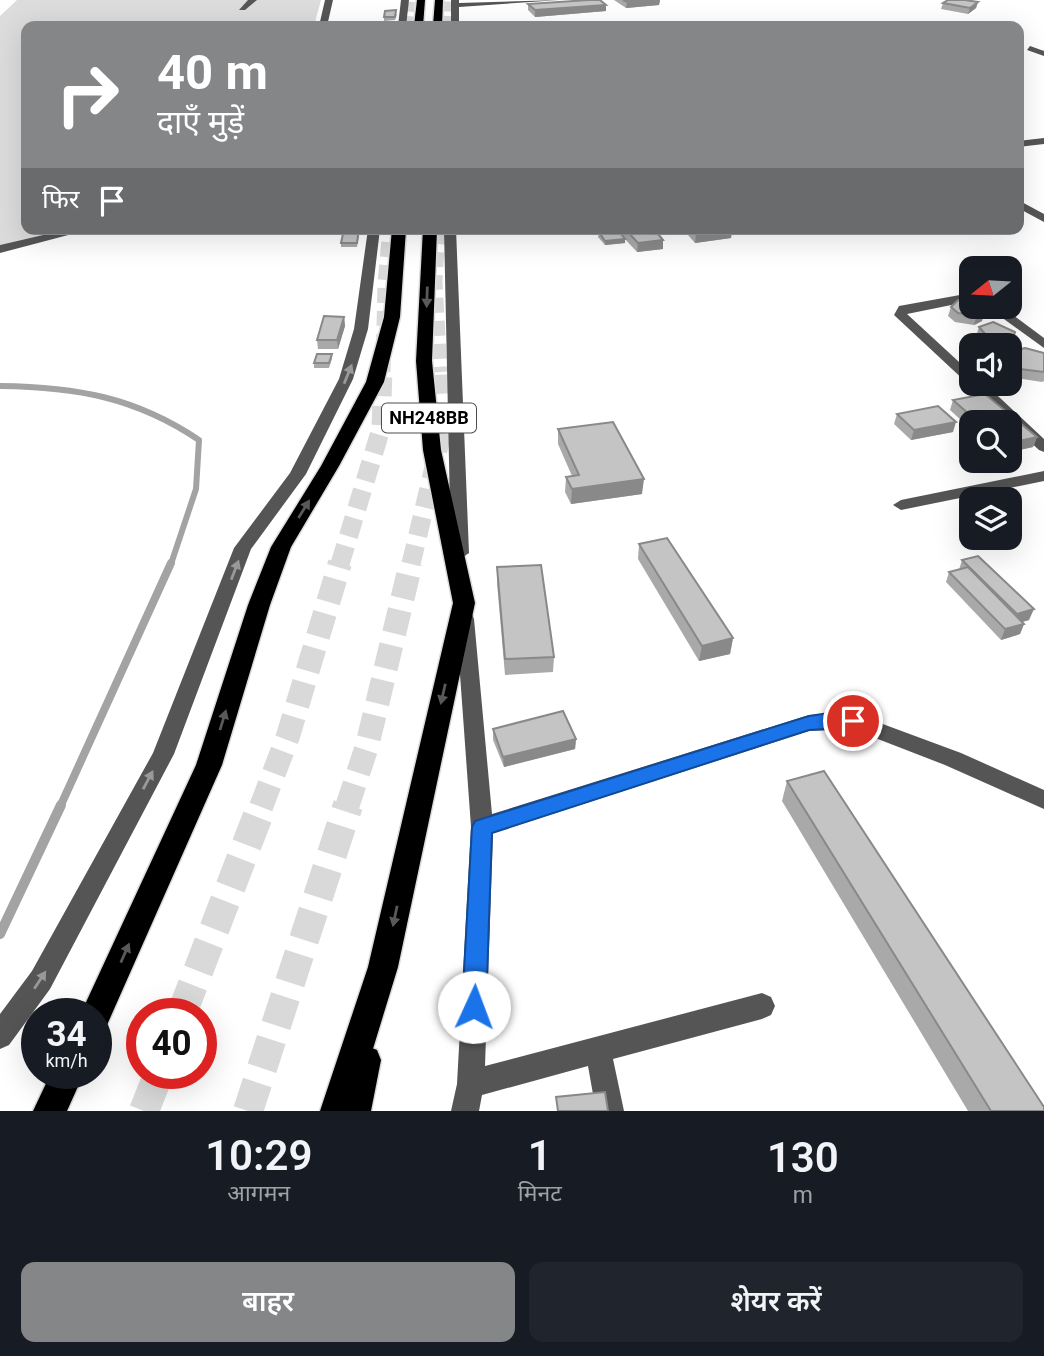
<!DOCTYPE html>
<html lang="hi">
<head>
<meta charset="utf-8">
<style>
	:root { --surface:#171b24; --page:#20242c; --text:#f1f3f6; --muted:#9ea1a6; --accent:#858687 }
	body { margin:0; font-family:Roboto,"Noto Sans Devanagari",sans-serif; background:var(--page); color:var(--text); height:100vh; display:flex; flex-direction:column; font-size:26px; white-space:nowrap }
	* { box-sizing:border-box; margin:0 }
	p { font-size:23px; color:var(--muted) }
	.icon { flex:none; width:38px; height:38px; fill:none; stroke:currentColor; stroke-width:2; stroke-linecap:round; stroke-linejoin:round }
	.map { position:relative; height:1111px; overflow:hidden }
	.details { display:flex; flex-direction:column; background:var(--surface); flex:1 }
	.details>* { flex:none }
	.banner { position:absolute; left:21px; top:21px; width:1003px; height:214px; border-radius:14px; box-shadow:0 7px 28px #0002; background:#858687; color:#fff; overflow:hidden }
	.needle { width:46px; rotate:252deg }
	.fabs { position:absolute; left:959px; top:256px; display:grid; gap:14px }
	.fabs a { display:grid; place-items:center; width:63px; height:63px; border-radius:14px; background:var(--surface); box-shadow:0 7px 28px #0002; font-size:35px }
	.speed { position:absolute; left:21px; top:998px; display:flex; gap:14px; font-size:35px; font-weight:700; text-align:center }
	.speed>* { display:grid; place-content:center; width:91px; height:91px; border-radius:50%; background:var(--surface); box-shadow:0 7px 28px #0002; line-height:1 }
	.speed small { font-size:18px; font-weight:400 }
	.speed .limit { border:10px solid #d22; background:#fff; color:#111 }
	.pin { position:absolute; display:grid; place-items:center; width:60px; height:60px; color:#fff; margin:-30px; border:4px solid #fff; border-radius:50%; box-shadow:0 2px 7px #0007 }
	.me { position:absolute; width:77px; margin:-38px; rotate:2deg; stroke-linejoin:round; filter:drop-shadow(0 0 5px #0008) }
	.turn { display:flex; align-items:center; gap:24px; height:147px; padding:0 21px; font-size:32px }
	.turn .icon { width:91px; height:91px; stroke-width:2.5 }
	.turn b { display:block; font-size:49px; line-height:60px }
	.then { display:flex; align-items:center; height:66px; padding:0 21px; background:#0003; gap:14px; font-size:26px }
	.eta { display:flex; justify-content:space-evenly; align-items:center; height:119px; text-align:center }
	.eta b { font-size:42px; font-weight:600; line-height:49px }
	.action { display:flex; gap:14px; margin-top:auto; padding:14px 21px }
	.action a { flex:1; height:80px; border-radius:14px; background:var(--accent); color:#fff; font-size:28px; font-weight:600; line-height:80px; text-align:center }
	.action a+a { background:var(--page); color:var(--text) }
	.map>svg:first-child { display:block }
	.green { fill:#dcdcdc }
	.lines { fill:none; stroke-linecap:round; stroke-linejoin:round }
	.stream-far2 { stroke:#a3a3a3; stroke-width:6 }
	.stream-far1 { stroke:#a3a3a3; stroke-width:8 }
	.stream { stroke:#a3a3a3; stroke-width:10 }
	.highway-tunnel-far4 { stroke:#d9d9d9; stroke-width:10; stroke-dasharray:10 4.5; stroke-linecap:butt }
	.highway-tunnel-far3 { stroke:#d9d9d9; stroke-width:15; stroke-dasharray:15 8; stroke-linecap:butt }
	.highway-tunnel-far2 { stroke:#d9d9d9; stroke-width:19; stroke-dasharray:19 10; stroke-linecap:butt }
	.highway-tunnel-far1 { stroke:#d9d9d9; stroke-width:24; stroke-dasharray:24 12; stroke-linecap:butt }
	.highway-tunnel { stroke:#d9d9d9; stroke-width:30; stroke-dasharray:30 15; stroke-linecap:butt }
	.major-casing { stroke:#dbdbdb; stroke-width:3 }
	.highway-casing { stroke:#dbdbdb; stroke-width:3 }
	.minor { fill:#555; fill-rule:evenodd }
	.major { fill:#000; fill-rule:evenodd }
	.highway { fill:#000; fill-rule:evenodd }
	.wall { fill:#a9a9a9 }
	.shaded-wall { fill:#898989 }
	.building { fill:#c4c4c4; stroke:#898989; stroke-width:2 }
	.oneway { fill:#595959 }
	.oneway2 { fill:#999 }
	.route { fill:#1a73e8; stroke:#114b97; stroke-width:2 }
	.labels { text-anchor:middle; stroke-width:5; stroke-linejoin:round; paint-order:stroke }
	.shield { fill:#fff; stroke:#4c4c4c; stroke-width:2 }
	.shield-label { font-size:18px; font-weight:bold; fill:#000 }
</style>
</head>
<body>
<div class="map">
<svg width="1044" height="1111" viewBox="0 0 1044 1111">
	<rect width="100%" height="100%" fill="#fff"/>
	<path class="green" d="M17 0H321L314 26H26V229H70L0 245V16Z"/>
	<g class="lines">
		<path class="stream-far2" d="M0 386C76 387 135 397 199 440L196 489 171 564"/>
		<path class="stream-far1" d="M60 807 171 563"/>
		<path class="stream" d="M0 934 61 805"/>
		<g class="highway-tunnel-far4">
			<path d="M408 26 410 0"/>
			<path d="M447 26 448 0"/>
		</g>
		<g class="highway-tunnel-far3">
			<path d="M438 229 435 282 440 372"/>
			<path d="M383 372 385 283 390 229"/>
		</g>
		<g class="highway-tunnel-far2">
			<path d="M340 564 381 429 383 370"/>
			<path d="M411 564 443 429 440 370"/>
		</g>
		<g class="highway-tunnel-far1">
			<path d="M261 807 288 736 340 563"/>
			<path d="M347 807 367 746 411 563"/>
		</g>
		<g class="highway-tunnel">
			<path d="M182 1013 262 805"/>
			<path d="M144 1111 159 1073"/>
			<path d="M248 1111 348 805"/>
		</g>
		<defs>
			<path id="major" d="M367 1046 377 1050 381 1060 371 1111H343L357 1050Z"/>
			<g id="highway">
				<path d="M417 0H425L423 26H414Z"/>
				<path d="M435 0H443L442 26H433Z"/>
				<path d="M392 229H406L400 317 384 382 339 466 291 547 270 605 222 765 107 1025 96 1029V1013H81L196 765 248 605 271 547 321 466 366 382 384 317Z"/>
				<path d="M423 229H437L432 361 441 450 475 603 398 967 354 1111H320L368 967 453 603 423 450 416 361Z"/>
				<path d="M51 1073H84L67 1111H33Z"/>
			</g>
		</defs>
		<use href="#major" class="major-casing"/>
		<use href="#highway" class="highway-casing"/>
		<g class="minor">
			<path d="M248 0H257L245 10H239Z"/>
			<path d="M325 0H333L327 26H319Z"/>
			<path d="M401 0H409L406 26H398Z"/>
			<path d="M451 0H459V3L560 0 459 7V26H451Z"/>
			<path d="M1030 46 1044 51V56L1027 50Z"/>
			<path d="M1044 138V144L1018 147V141Z"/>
			<path d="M1018 200 1044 214V222L1018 208Z"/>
			<path d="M69 229H91L0 253V245Z"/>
			<path d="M368 229H380L368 329 353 379 306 474 251 549 174 754 50 989 9 1045 0 1049V1014L32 971 153 753 234 548 290 473 339 379 354 329Z"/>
			<path d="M444 229H456L469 553 460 559 451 553Z"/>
			<path d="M971 293V301L907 314 971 373V383H984L1044 439V452L1039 450 894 315 899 306Z"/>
			<path d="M986 306H1001L1044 338V348Z"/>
			<path d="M1044 471V481L901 510 893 505 901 500Z"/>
			<path d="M465 612 472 614 474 619 492 814 809 715 853 713 961 753 1044 790V809L945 765 852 729 809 731 493 833 485 1066 762 993 771 997 775 1006 771 1015 762 1019 613 1059 624 1111H596L588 1066 482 1095 479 1111H451L457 1084 471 827 456 619 458 614Z"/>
		</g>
		<use href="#major" class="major"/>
		<use href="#highway" class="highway"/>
	</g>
	<g class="wall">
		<path d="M614 0H660L659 5 626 8Z"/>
		<path d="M978 2 976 8 968 14 941 9 943 3Z"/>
		<path d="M528 4 606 5V11L535 17 528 10Z"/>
		<path d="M397 14 395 20 384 21V17Z"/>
		<path d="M360 229 357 247H341V243Z"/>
		<path d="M616 229H654L663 240V249L637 252 625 239V243L605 245 598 237 599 232 617 230Z"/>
		<path d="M688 229H732L731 238 695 243 688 235Z"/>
		<path d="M764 229H820L769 235Z"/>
		<path d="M951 307 984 312 982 321 974 325 955 322 948 316Z"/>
		<path d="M344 317 345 326 338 349H318L317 340Z"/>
		<path d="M979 327 1015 332 1010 347V345H983L976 336Z"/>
		<path d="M1010 352 1044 353V381L1042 382 1016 378 1010 374Z"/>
		<path d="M332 354V359L329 368H314V363Z"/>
		<path d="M985 394 1037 437 1033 447 1010 452V422H971V429L950 410 953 400Z"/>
		<path d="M897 414 953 432 911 440 894 424Z"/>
		<path d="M558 429 642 494 571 504 565 492 566 477 572 476 558 444Z"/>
		<path d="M639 544 733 638 730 654 699 661 638 559Z"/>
		<path d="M962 560 1029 620 1022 622 1024 624 1020 634 1001 640 946 582 949 572 959 570Z"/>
		<path d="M497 567 554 657 553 672 505 675 497 583Z"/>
		<path d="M493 729 576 739 575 749 504 767 493 740Z"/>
		<path d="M787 781 1044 1111H968L782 801Z"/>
	</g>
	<g class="shaded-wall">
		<path d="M652 0H660L659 5 626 8 627 2Z"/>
		<path d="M978 2 976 8 968 14 970 8Z"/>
		<path d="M606 5V11L535 17V10Z"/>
		<path d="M770 229H820L769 235Z"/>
		<path d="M732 230 731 238 695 243 696 234Z"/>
		<path d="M625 239V243L605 245V241Z"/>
		<path d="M663 240V249L637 252 638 243Z"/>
		<path d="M984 312 982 321 974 325 977 315Z"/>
		<path d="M344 317 345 326 338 349 337 340Z"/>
		<path d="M1013 338 1010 347V345H999L1001 340Z"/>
		<path d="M956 422 953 432 911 440 914 430Z"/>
		<path d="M1037 437 1033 447 1010 452V443Z"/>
		<path d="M644 479 642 494 571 504 572 489Z"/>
		<path d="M1034 609 1029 620 1012 625 1017 614Z"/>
		<path d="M1024 624 1020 634 1001 640 1005 629Z"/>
		<path d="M733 638 730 654 699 661 702 646Z"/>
		<path d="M576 739 575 749 504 767 503 757Z"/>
	</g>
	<g class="building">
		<path d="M589 0H600L606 5 535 10 528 4Z"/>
		<path d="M623 0H652L627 2Z"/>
		<path d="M948 0H965L978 2 970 8 943 3Z"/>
		<path d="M396 10 395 17H384L385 11Z"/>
		<path d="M639 22 644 26H620L618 24Z"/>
		<path d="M344 229H359L357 243H341Z"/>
		<path d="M625 229H654L663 240 638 243Z"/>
		<path d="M691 229H732V230L696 234Z"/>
		<path d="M618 230 625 239 605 241 599 232Z"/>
		<path d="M958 300 971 302V306H980L984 312 977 315 958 313 951 307Z"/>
		<path d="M324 316 344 317 337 340H317Z"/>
		<path d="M993 322 1015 332 1013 338 1001 340 987 336 979 327Z"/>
		<path d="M1025 348 1044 353V372L1020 369 1010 362V352Z"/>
		<path d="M317 354H332L329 363H314Z"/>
		<path d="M985 394 1037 437 1010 443V422H978L953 400Z"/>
		<path d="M938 406 956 422 914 430 897 414Z"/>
		<path d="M613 422 644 479 572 489 566 477 579 475 558 429Z"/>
		<path d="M667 538 733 638 702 646 639 544Z"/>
		<path d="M978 556 1034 609 1017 614 962 560Z"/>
		<path d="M541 565 554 657 505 659 497 567Z"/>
		<path d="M968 567 1024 624 1005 629 949 572Z"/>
		<path d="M563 711 576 739 503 757 493 729Z"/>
		<path d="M824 771 1044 1107V1111H991L787 781Z"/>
		<path d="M605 1092 608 1111H558L556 1097Z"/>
	</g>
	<defs><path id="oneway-solid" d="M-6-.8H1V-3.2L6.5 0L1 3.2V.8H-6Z" transform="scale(1.75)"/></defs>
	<g class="oneway">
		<use href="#oneway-solid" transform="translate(427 297) rotate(92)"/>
		<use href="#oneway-solid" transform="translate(304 509) rotate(-58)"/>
		<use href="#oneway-solid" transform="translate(443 694) rotate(103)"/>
		<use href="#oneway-solid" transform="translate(223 720) rotate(-73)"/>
		<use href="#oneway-solid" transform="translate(395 916) rotate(102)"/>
		<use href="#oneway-solid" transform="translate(125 953) rotate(-66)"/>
	</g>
	<g class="oneway2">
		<use href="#oneway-solid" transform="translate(348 374) rotate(-68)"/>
		<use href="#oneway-solid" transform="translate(235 570) rotate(-69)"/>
		<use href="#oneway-solid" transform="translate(148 780) rotate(-62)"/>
		<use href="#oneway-solid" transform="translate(40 980) rotate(-57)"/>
	</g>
	<path class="route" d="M836 712 859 716 862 721 859 726C848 730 824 728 809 730L492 833 486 1007 483 1015 474 1018 466 1015 462 1007 472 827 475 821 809 716Z"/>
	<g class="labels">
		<rect class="shield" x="382" y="403.5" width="94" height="29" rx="5"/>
		<g class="shield-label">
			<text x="429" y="424">NH248BB</text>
		</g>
	</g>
</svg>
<div class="fabs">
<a><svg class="needle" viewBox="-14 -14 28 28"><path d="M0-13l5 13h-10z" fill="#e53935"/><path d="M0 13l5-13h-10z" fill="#9ea1a6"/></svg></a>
<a><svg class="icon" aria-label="sound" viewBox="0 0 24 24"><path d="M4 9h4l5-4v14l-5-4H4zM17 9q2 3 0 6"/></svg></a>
<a><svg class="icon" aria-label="search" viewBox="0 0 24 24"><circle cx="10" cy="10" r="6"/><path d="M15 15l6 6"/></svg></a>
<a><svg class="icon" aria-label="layers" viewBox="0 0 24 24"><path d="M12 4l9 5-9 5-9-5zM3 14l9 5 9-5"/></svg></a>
</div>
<div class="speed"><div>34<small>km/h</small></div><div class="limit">40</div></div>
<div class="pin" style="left:853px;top:721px;background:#d93025"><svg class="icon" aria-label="arrive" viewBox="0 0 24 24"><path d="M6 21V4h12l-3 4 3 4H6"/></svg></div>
<svg class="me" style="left:474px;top:1007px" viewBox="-20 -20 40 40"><circle r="19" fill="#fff"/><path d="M0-13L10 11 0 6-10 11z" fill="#1a73e8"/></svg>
<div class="banner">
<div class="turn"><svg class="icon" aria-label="right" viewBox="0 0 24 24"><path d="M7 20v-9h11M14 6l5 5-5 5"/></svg><div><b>40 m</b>दाएँ मुड़ें</div></div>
<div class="then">फिर<svg class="icon" aria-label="arrive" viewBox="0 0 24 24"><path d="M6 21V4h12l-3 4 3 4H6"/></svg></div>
</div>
</div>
<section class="details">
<div class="eta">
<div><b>10:29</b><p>आगमन</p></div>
<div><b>1</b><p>मिनट</p></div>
<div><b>130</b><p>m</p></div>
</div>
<div class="action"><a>बाहर</a><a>शेयर करें</a></div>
</section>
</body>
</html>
